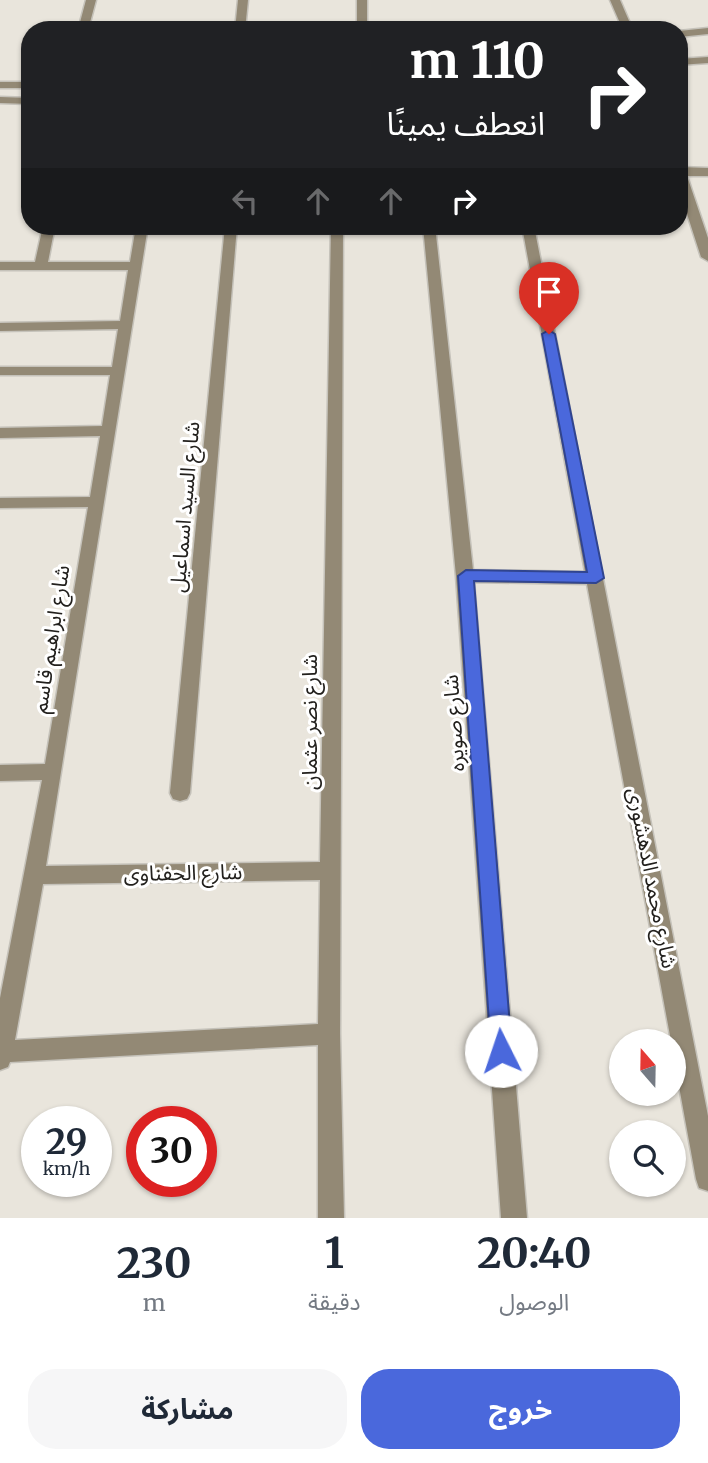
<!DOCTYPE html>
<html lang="ar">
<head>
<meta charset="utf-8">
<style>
	:root { --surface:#fff; --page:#f6f6f7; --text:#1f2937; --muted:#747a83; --accent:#4a68dc }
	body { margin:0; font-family:Merriweather,"Noto Sans Arabic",serif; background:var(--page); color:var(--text); direction:rtl; height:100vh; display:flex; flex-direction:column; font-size:26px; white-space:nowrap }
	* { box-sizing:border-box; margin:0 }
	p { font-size:23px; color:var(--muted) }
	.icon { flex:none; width:38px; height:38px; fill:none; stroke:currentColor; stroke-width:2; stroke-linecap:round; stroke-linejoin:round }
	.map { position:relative; height:1218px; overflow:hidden; direction:ltr }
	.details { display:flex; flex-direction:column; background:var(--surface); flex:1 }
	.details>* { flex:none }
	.banner { position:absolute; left:21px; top:21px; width:667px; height:214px; border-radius:28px; box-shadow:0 2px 5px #0004; direction:rtl; background:#202124; color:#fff; overflow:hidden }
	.needle { width:46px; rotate:340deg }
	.buttons { position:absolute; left:609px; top:1029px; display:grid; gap:14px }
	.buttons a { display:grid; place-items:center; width:77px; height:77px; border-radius:50%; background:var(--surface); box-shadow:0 2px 5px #0004; font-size:35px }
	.speed { position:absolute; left:21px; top:1106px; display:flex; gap:14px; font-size:35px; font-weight:700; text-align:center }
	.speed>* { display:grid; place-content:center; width:91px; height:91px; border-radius:50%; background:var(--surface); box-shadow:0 2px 5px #0004; line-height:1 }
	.speed small { font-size:18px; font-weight:400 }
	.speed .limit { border:10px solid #d22; background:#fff; color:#111 }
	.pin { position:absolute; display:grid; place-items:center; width:60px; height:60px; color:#fff; margin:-72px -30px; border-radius:50% 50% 50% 0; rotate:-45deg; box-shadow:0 0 7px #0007 }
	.pin .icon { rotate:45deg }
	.me { position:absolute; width:77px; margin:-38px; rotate:356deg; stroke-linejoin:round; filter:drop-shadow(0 0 5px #0008) }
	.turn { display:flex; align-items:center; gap:24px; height:147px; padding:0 28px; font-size:32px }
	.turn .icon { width:91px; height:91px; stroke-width:2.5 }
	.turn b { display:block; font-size:49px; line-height:60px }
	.lanes { display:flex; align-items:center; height:66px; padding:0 28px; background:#0003; justify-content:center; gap:35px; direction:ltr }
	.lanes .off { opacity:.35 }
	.eta { display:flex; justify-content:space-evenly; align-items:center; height:119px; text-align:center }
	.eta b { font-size:42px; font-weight:700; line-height:49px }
	.cta { display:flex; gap:14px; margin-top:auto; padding:14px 28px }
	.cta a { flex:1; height:80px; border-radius:28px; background:var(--accent); color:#fff; font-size:28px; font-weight:700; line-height:80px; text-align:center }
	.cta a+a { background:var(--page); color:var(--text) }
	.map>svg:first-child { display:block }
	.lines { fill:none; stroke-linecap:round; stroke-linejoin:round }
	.minor-casing { stroke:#c5c2ba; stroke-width:3 }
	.minor { fill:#938975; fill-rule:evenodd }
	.route { fill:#4a68dc; stroke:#30448f; stroke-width:2 }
	.labels { text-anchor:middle; stroke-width:6; stroke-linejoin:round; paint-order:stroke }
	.street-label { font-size:21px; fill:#22201d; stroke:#fff }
</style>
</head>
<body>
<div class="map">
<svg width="708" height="1218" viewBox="0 0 708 1218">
	<rect width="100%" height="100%" fill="#e9e5dc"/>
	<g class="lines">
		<defs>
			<g id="minor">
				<path d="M86 0H96L88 30H78Z"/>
				<path d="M238 0H248L245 30H235Z"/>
				<rect x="357" y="0" width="10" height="30"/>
				<path d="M610 0H620L633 30H623Z"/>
				<path d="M708 28V34L679 37V31Z"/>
				<path d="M708 57V63L679 65V59Z"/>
				<rect x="0" y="82" width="30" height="6"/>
				<path d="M0 97 30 98V104L0 103Z"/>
				<path d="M679 167 708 168V176H687L708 238V261L701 257 679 189Z"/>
				<path d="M43 226H55L48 262H130L136 226H148L46 866 320 862 331 226H343L340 1034 344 1218H318V1045L10 1062 8 1067 0 1070V998L42 780 0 781V765L45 764 88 507 0 508V498L90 497 100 436 0 438V428L102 426 110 375H0V367H112L118 329 0 331V323L120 321 128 270H0V262H35ZM320 880 318 1024 15 1040 43 884Z"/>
				<path d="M225 226H237L190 793 187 799 180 801 173 799 170 793Z"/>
				<path d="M423 226H435L473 570 585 572 522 226H534L708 1116V1191L699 1188 696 1179 674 1059V1041H671L587 584 474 582 527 1218H501L456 576Z"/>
			</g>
		</defs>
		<use href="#minor" class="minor-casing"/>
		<use href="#minor" class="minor"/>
	</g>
	<path class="route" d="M549 330 555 334 604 578 596 583 474 581 512 1051 509 1058 501 1060 494 1058 491 1051 458 576 466 570 587 572 542 334Z"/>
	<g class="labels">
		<g class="street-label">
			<text transform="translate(185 507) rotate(-85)" y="7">شارع السيد اسماعيل</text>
			<text transform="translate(51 639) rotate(-81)" y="7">شارع ابراهيم قاسم</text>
			<text transform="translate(310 722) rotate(-90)" y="7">شارع نصر عثمان</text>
			<text transform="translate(454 723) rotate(-94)" y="7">شارع صويره</text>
			<text transform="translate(183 873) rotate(-1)" y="7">شارع الحفناوى</text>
			<text transform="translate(652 878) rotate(79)" y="7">شارع محمد الدهشورى</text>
		</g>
	</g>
</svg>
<div class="buttons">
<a><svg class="needle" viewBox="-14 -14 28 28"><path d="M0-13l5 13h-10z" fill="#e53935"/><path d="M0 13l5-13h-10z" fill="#747a83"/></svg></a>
<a><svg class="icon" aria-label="search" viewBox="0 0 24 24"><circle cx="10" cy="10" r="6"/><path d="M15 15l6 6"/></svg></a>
</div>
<div class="speed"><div>29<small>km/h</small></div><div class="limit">30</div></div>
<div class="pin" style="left:549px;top:334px;background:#d93025"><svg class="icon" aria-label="arrive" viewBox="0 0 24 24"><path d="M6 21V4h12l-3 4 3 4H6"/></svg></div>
<svg class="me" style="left:501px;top:1051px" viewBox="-20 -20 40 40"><circle r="19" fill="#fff"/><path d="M0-13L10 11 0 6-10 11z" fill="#4a68dc"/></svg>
<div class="banner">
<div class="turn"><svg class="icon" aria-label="right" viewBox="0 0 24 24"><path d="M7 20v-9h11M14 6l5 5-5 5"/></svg><div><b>110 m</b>انعطف يمينًا</div></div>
<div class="lanes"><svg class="icon off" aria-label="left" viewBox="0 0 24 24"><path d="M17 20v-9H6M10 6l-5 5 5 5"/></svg><svg class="icon off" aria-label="ahead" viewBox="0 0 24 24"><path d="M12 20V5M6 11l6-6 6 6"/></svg><svg class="icon off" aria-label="ahead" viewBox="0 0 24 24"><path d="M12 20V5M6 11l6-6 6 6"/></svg><svg class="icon" aria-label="right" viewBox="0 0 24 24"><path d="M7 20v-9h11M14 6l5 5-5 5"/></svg></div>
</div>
</div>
<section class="details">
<div class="eta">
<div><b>20:40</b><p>الوصول</p></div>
<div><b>1</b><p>دقيقة</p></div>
<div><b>230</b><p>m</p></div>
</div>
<div class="cta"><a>خروج</a><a>مشاركة</a></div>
</section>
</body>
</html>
